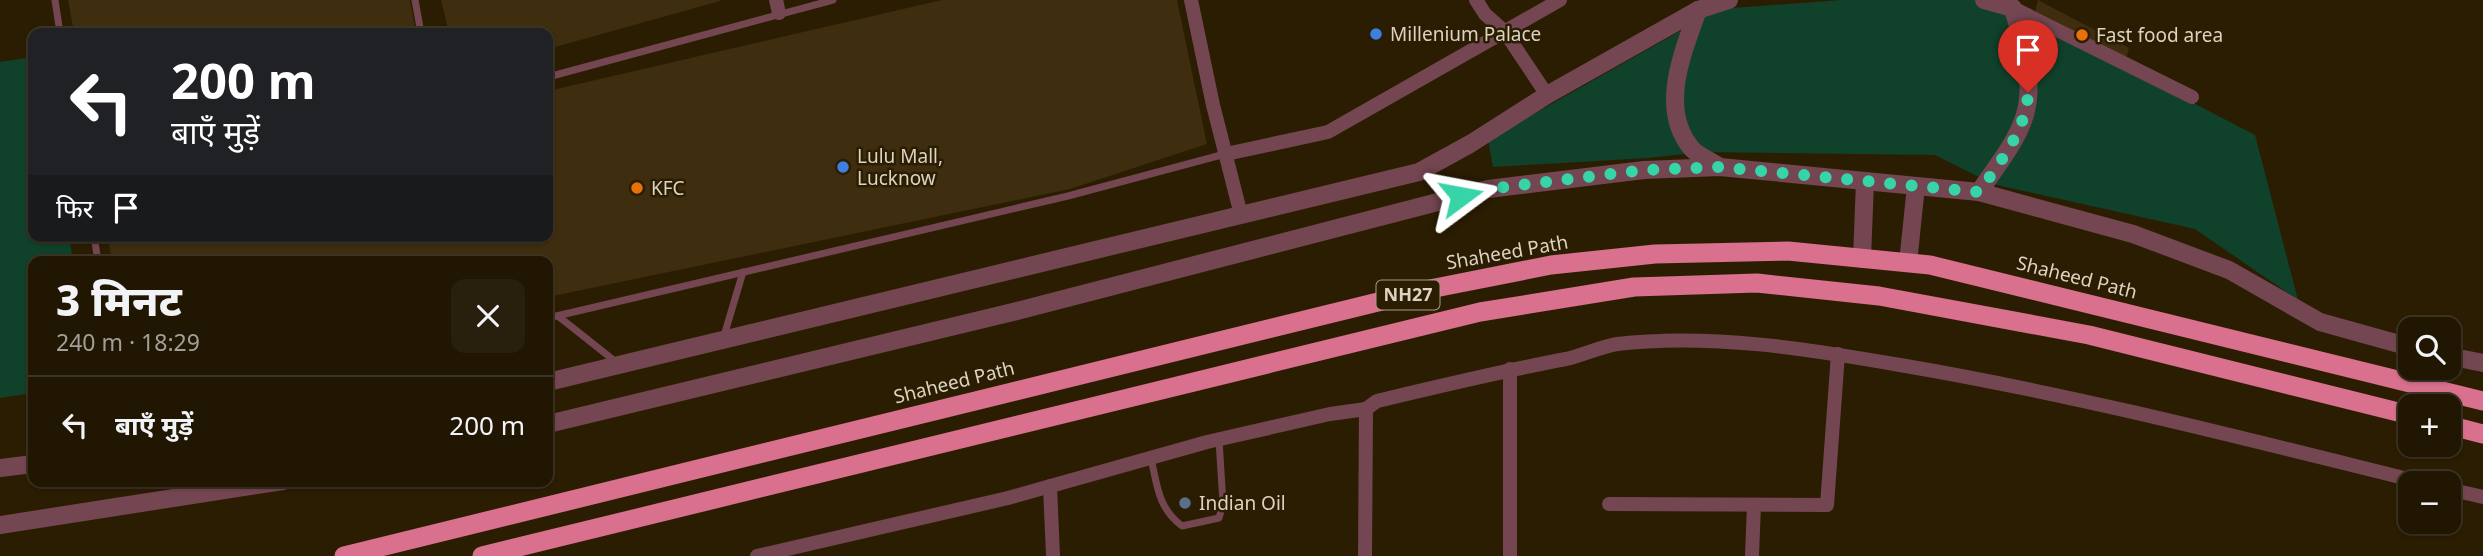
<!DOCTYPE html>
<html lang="hi">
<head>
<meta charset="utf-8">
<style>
	:root { --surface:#201602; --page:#281f0c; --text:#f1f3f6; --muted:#a29f99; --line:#3d3524 }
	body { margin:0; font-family:"Noto Sans","Noto Sans Devanagari",sans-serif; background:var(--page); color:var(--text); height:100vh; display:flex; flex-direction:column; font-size:26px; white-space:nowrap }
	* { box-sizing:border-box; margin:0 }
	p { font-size:23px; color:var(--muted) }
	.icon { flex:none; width:38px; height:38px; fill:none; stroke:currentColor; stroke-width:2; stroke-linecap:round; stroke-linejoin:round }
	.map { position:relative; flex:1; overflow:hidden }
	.details { position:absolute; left:28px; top:256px; width:525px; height:231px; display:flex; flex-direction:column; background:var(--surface); border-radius:14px; box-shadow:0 2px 5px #0004,0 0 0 2px var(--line) }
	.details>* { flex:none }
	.banner { position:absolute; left:28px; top:28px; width:525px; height:214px; border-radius:14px; box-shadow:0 2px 5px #0004,0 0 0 2px var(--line); background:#202124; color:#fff; overflow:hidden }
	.fabs { position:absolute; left:2398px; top:317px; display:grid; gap:14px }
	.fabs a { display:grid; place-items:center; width:63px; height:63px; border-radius:14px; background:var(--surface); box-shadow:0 2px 5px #0004,0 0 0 2px var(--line); font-size:35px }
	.pin { position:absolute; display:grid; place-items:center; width:60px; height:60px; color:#fff; margin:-72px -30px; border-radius:50% 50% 50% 0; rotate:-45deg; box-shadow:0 0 7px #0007 }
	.pin .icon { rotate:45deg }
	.me { position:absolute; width:77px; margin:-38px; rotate:77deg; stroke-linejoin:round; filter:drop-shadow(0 0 5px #0008) }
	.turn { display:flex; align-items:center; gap:24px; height:147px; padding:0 28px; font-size:32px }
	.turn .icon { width:91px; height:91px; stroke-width:2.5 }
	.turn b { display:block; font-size:49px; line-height:60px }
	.then { display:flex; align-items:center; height:66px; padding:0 28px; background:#0003; gap:14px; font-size:26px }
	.round { display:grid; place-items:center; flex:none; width:74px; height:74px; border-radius:14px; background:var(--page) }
	.head { display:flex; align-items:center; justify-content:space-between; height:119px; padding:0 28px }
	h1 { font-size:42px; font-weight:800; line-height:52px }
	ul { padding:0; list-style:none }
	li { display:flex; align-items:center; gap:21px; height:98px; padding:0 28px; border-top:2px solid var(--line) }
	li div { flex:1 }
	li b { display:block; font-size:26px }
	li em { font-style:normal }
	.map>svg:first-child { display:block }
	.green { fill:#10412a }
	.building { fill:#3e2d0e }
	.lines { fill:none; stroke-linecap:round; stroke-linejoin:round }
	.service { stroke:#744652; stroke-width:7 }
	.minor { stroke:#744652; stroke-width:14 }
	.tertiary { stroke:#744652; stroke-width:18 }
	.trunk { stroke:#d9708d; stroke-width:19 }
	.route { stroke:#36d4a7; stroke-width:12; stroke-dasharray:0 21.6 }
	.shop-dot { fill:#3f7fe0; stroke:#2b1d02; stroke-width:2.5 }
	.food-dot { fill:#e8710a; stroke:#2b1d02; stroke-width:2.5 }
	.service-dot { fill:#5c6f8a; stroke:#2b1d02; stroke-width:2.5 }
	.labels { text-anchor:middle; stroke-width:5; stroke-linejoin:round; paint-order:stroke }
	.shield { fill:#2b1d02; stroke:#a89c89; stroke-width:2 }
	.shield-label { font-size:18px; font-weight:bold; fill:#ddd3c3 }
	.poi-label { font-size:19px; fill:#ddd3c3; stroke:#2b1d02; text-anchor:start }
	.street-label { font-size:19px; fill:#ddd3c3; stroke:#2b1d02 }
</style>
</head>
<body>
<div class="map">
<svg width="2483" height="556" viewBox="0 0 2483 556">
	<rect width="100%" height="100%" fill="#2b1d02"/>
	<g class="green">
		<path d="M1841 0H1981L2072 40 2255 135 2298 300 2195 229 1993 184 1935 155 1701 152 1648 158 1493 167 1488 140 1719 9Z"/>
		<path d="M33 57V236H69L73 261H33V393L0 398V62Z"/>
	</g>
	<g class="building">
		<path d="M68 0H410L416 33H74Z"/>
		<path d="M441 0H720V1L548 49V33H449Z"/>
		<path d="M942 0H1177L1207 144 1070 189 548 297V261H112L108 236H548V91Z"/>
		<path d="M2038 0 2129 48 2125 63 2032 23Z"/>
	</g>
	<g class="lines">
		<g class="service">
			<path d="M55 0 60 33"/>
			<path d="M415 0 421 33"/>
			<path d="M548 77 833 0"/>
			<path d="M94 236 98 261"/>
			<path d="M558 316 616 362"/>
			<path d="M548 318 1068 196 1225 154"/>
			<path d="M723 339 743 272"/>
			<path d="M1151 458C1157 485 1158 508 1182 526L1219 518 1223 504 1219 440"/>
		</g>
		<g class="minor">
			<path d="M776 0 779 13"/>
			<path d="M1191 0 1213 105 1241 215"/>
			<path d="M1476 0 1485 14 1505 32 1547 95"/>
			<path d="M2013 8 2192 97"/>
			<path d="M1226 154 1328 132 1560 0"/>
			<path d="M1050 486 1053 556"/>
			<path d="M2448 489 2483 497"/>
			<path d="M1609 504 1827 505 1838 354"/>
			<path d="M757 556 1008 498 1207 442 1330 414 1366 409 1377 401C1440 386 1502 371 1566 359 1583 355 1600 347 1617 344 1709 333 1809 349 1900 365 2077 395 2250 440 2424 483"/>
			<path d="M1365 556 1366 409"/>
			<path d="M1510 556V369"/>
			<path d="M1752 556 1754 505"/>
		</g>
		<g class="tertiary">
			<path d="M1698 10C1683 52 1658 109 1692 149 1699 156 1711 161 1720 167"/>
			<path d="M1979 192C1996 167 2022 136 2027 106 2033 74 2021 39 2013 8L1984 0"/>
			<path d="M1862 259 1865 181"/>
			<path d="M1908 263 1916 186"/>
			<path d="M2448 356 2483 363"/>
			<path d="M548 382 1419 172 1470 144 1547 95 1698 10 1729 0"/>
			<path d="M548 424 1017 311 1488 189 1644 170 1720 167 1979 192 2133 234 2229 270 2320 322 2410 347"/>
			<path d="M0 468 33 464"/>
			<path d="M0 525 283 481"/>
		</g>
		<g class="trunk">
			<path d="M2448 425 2483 434"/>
			<path d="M344 556 1435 288 1551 265 1655 254 1788 251 1930 265 2483 401"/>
			<path d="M482 556 1480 312 1634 287 1757 283 1879 296 2089 335 2410 415"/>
		</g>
	</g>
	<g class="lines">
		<path class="route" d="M1461 196 1488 189 1644 170 1720 167 1979 192C2000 162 2027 129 2028 92"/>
	</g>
	<g class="shop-dot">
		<circle cx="1376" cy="34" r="7"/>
		<circle cx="843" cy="167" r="7"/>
	</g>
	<g class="food-dot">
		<circle cx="2082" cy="35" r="7"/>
		<circle cx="637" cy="188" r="7"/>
	</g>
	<circle class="service-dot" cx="1185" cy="503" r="7"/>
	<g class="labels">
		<rect class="shield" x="1376.5" y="280.5" width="63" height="29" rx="5"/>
		<g class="shield-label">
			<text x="1408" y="301">NH27</text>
		</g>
		<g class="poi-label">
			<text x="1390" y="41">Millenium Palace</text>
			<text x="2096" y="42">Fast food area</text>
			<text x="857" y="163">Lulu Mall,<tspan x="857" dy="22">Lucknow</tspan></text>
			<text x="651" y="195">KFC</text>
			<text x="1199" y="510">Indian Oil</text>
		</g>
		<g class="street-label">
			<text transform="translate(1507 252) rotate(-10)" y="7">Shaheed Path</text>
			<text transform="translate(2077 277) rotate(14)" y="7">Shaheed Path</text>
			<text transform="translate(954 382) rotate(-14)" y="7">Shaheed Path</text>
		</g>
	</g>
</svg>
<div class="fabs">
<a><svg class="icon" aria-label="search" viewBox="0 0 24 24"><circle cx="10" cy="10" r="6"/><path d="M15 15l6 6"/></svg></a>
<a>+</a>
<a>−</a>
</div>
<div class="pin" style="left:2028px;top:92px;background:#d93025"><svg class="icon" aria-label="arrive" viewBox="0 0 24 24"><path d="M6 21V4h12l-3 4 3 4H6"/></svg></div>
<svg class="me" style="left:1461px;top:196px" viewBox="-20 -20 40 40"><path d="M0-17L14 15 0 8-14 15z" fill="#36d4a7" stroke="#fff" stroke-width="4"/></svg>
<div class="banner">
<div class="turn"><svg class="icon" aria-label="left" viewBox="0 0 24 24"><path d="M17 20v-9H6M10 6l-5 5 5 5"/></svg><div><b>200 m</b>बाएँ मुड़ें</div></div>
<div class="then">फिर<svg class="icon" aria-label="arrive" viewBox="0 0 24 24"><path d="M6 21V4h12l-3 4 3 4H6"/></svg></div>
</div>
<section class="details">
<div class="head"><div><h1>3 मिनट</h1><p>240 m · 18:29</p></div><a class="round"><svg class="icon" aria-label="close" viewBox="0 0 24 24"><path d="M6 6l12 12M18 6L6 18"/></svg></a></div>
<ul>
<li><svg class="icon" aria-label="left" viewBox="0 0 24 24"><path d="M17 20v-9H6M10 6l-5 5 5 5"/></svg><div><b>बाएँ मुड़ें</b></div><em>200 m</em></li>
</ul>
</section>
</div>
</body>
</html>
